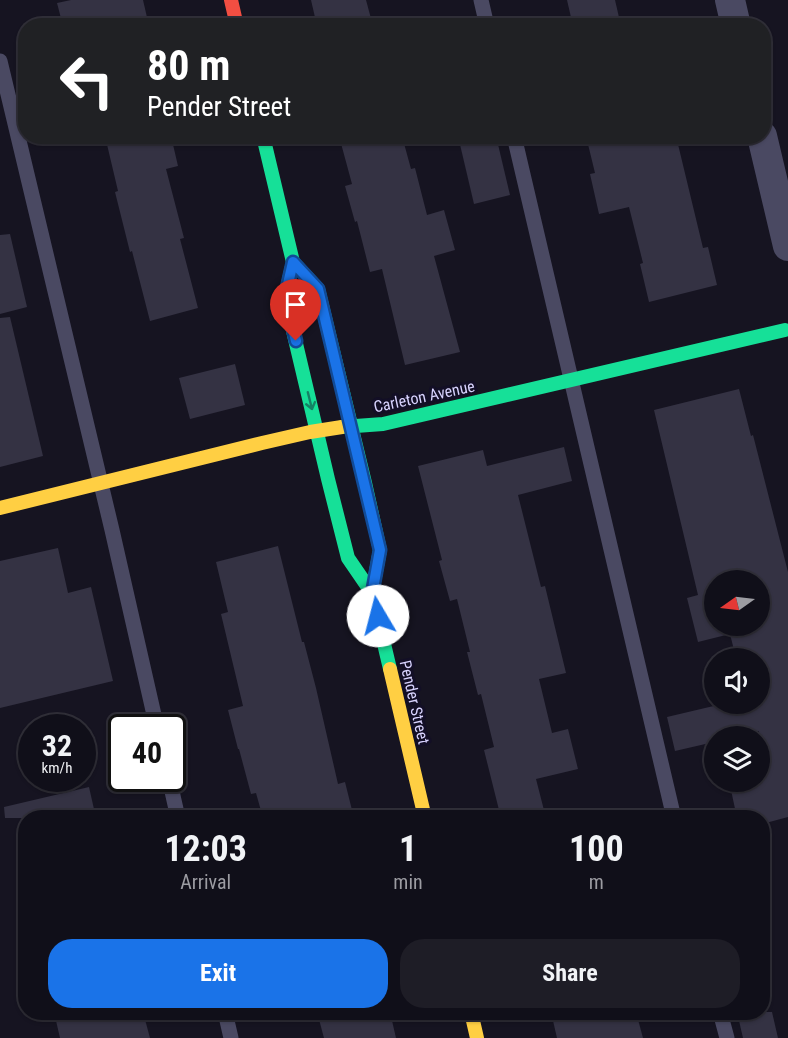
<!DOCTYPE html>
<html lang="en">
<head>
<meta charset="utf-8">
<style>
	:root { --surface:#100f19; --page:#1e1d26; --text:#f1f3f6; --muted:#9c9ca2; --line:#302f38; --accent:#1a73e8 }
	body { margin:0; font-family:"Roboto Condensed",sans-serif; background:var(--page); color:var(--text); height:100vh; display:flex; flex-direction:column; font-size:22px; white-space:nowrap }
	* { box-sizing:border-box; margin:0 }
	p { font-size:20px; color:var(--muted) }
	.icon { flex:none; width:33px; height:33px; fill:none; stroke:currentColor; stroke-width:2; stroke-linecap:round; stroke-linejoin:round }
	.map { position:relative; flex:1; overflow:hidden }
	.details { position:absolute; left:18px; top:810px; width:752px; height:210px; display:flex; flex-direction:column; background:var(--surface); border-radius:24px; box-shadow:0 2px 4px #0004,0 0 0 2px var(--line) }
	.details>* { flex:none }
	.guide { position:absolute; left:18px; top:18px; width:753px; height:126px; border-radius:24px; box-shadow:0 2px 4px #0004,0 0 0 2px var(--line); background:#202124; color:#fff; overflow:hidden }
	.needle { width:39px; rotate:256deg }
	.fabs { position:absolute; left:704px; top:570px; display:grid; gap:12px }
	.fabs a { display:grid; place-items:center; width:66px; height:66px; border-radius:50%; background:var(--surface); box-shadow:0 2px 4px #0004,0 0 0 2px var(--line); font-size:30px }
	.speed { position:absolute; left:18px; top:714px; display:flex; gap:12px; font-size:30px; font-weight:700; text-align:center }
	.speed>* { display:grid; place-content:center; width:78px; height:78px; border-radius:50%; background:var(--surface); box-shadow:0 2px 4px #0004,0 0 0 2px var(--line); line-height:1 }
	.speed small { font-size:15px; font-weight:400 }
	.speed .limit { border:3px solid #111; border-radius:9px; background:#fff; color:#111 }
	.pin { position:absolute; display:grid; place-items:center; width:51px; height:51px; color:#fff; margin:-62px -26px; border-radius:50% 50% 50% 0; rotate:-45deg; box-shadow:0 0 6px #0007 }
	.pin .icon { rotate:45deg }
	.me { position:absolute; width:66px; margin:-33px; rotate:352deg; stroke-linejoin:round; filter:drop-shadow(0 0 4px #0008) }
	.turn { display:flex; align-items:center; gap:21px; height:126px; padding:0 30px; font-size:27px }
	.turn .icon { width:78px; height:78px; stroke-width:2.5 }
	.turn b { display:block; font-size:42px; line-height:51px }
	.eta { display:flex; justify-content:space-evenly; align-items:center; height:102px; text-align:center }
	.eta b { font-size:36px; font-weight:700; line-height:42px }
	.action { display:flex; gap:12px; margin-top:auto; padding:12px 30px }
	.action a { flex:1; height:69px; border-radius:24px; background:var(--accent); color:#fff; font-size:24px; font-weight:700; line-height:69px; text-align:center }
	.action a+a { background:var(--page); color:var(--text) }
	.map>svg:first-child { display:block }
	.building { fill:#343243; fill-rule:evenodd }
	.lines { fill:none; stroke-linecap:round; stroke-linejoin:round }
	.lane { stroke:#4a4962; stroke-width:15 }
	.street { stroke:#4a4962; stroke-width:30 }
	.fast { stroke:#16e098; stroke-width:14 }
	.slow { stroke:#ffcf43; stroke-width:14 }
	.jam { stroke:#f24e42; stroke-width:14 }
	.oneway { stroke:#158265 }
	.route-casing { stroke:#114b97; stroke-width:15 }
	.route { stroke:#1a73e8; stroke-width:10 }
	.labels { text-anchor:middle; stroke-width:6; stroke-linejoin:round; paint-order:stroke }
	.street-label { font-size:16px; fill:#d9d4ff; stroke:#130f26 }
</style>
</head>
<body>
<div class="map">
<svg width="788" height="1038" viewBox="0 0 788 1038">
	<rect width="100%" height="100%" fill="#161421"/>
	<g class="building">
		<path d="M71 0H143L149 26H63L57 3Z"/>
		<path d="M311 0H366L373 26H317Z"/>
		<path d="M567 0H615L621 26H573Z"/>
		<path d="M105 136H171L178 166 166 169 184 238 180 239 198 308 150 321 132 251 130 252 115 192 118 191Z"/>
		<path d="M339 136H402L411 169 415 168 427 215 444 210 455 250 434 256 460 352 405 365 382 269 370 272 357 221 355 222 345 186 352 184Z"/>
		<path d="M458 136H496L510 195 474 204Z"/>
		<path d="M586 136H676L703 248 708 247 717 285 649 302 640 264 643 263 629 207 599 214 590 174 595 173Z"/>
		<path d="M10 234 27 307 0 314V235Z"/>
		<path d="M10 317 43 456 0 467V318Z"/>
		<path d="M235 364 245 405 190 419 179 378Z"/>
		<path d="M739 389 751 436 753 435 788 572V817L762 824V818H737L731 790 759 783V731L737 736H714V742L675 751 667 717 722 704H759V658H736L730 634 698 642 687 598 698 595 654 410ZM714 580H759V626H714Z"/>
		<path d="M564 447 572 481 518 495 541 587 545 586 566 673 539 679 552 733 568 729 578 769 536 779 546 818H501L484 750 494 747 481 694 478 695 467 652H470L457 599 450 601 439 561 442 560 418 466 483 450 487 466Z"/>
		<path d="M278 546 302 642H304L316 688 338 784 345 782 354 818H263L256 793 251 794 239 749H238L228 710 243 706 221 614 228 612 216 562Z"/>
		<path d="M58 548 68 593 91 587 113 681 0 708V561Z"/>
		<path d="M89 787 96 818H5L4 807Z"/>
		<path d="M54 1012H143L150 1038H60Z"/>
		<path d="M317 1012H390L396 1038H324Z"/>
		<path d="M551 1012H636L643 1038H557Z"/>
		<path d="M737 1012H772L778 1038H743Z"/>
	</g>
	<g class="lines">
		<g class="lane">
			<path d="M481 0 487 26"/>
			<path d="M0 61 112 530 157 728"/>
			<path d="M514 136 674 818"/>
			<path d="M169 778 178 818"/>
			<path d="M225 1012 231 1038"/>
			<path d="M720 1012 727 1038"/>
		</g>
		<g class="street">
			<path d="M730 0 736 26"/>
			<path d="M762 136 788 246"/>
		</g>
		<g class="fast">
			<path d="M263 136 293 262 285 297 328 479 348 558 372 593 390 669"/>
			<path d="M293 262 318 289 365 483 380 550 372 593"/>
			<path d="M342 427 383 424 785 330"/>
		</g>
		<g class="slow">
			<path d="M0 508 262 443 310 432 342 427"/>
			<path d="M390 669 425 818"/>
			<path d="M471 1012 477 1038"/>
		</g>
		<path class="jam" d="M231 0 237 26"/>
	</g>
	<defs><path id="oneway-shaft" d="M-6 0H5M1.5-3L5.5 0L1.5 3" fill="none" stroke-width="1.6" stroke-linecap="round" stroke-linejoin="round" transform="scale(1.5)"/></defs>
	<use class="oneway" href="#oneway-shaft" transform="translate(310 401) rotate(76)"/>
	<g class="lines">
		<defs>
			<path id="route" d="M296 341 285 297 293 262 318 289 364 483 380 550 372 594 378 616"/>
		</defs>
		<use href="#route" class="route-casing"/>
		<use href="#route" class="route"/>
	</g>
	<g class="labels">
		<g class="street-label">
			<text transform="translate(424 396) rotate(-12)" y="6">Carleton Avenue</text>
			<text transform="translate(415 702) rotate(77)" y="6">Pender Street</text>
		</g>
	</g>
</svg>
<div class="fabs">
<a><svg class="needle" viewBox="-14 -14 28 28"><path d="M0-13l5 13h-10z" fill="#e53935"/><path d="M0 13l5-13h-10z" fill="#9c9ca2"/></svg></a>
<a><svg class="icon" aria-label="sound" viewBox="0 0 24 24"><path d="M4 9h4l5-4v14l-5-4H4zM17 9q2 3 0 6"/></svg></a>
<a><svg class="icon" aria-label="layers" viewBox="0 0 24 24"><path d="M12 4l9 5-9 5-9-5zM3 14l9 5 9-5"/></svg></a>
</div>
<div class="speed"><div>32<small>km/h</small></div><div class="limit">40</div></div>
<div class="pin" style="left:296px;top:341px;background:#d93025"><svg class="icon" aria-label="arrive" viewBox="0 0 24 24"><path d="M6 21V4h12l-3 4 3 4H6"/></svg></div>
<svg class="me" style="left:378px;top:616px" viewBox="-20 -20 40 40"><circle r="19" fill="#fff"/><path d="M0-13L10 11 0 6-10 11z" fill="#1a73e8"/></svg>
<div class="guide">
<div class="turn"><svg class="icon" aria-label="left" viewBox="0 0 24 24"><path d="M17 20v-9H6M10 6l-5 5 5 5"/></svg><div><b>80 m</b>Pender Street</div></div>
</div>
<section class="details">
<div class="eta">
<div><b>12:03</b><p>Arrival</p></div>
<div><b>1</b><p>min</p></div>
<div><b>100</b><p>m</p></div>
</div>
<div class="action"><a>Exit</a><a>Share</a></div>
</section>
</div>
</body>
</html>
